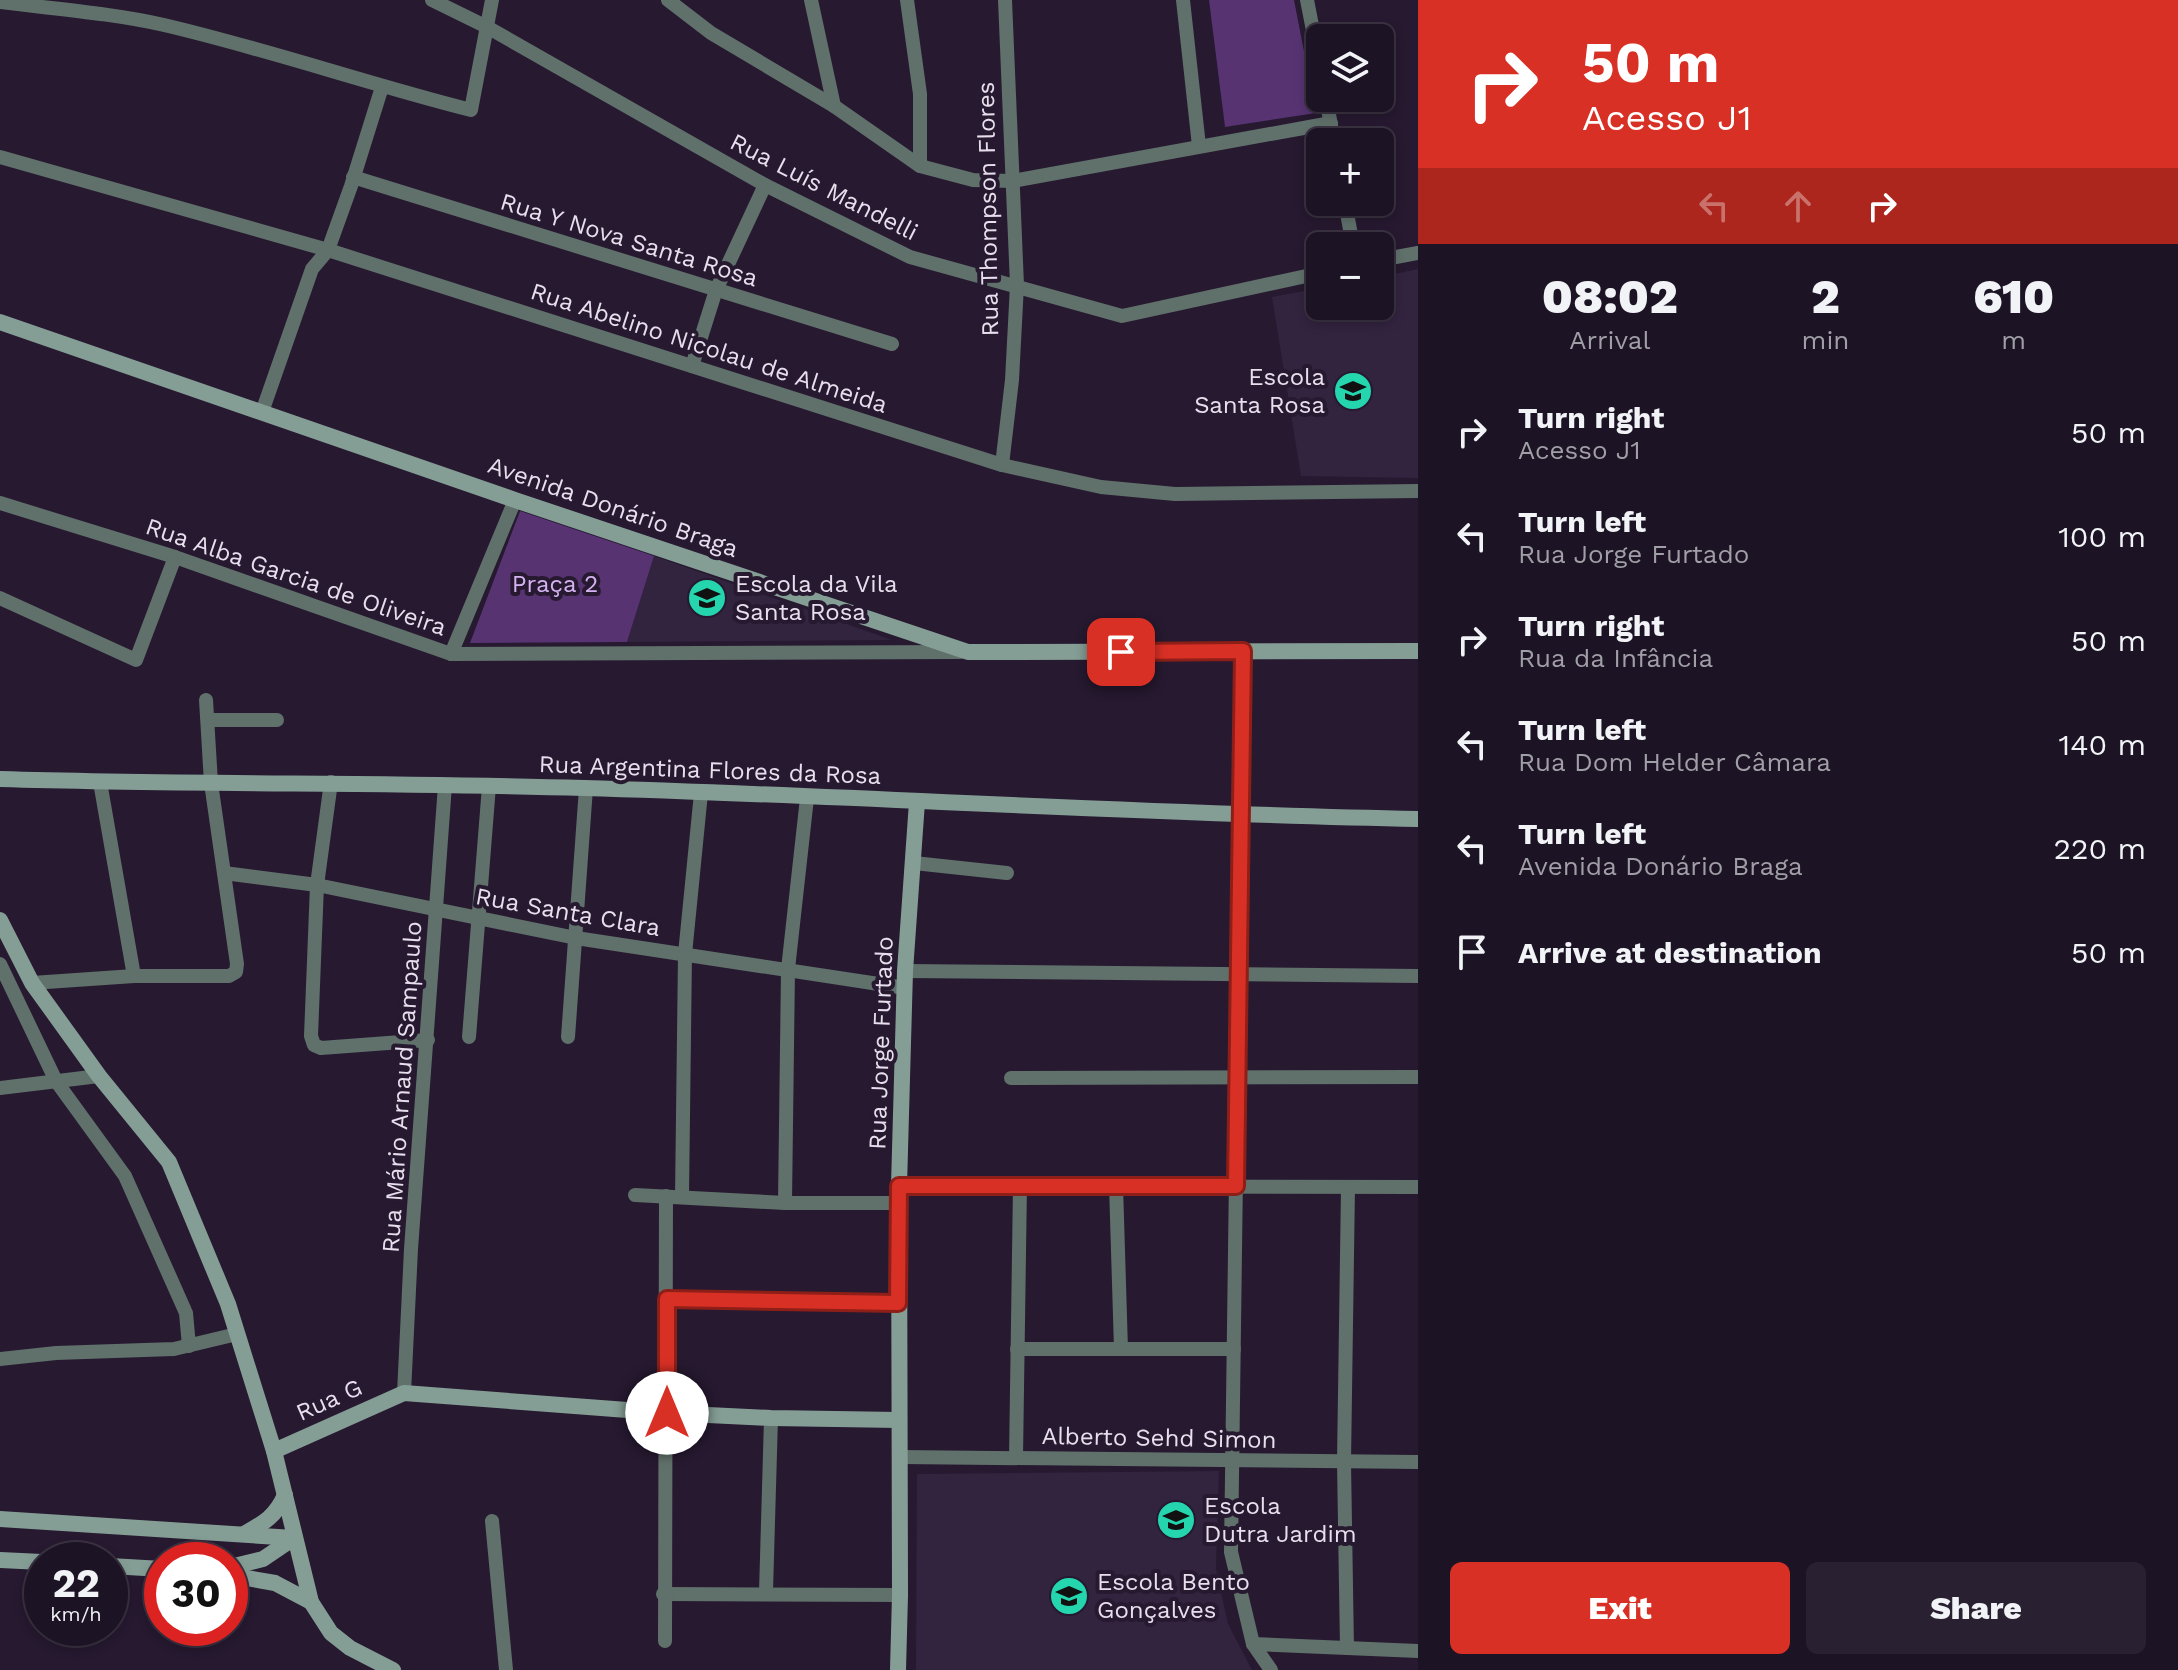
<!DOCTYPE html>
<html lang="en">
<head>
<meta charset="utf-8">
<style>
	:root { --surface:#1c1324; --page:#292031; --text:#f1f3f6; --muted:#a09ea6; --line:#3a3241; --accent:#d93025 }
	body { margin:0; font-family:"Work Sans",sans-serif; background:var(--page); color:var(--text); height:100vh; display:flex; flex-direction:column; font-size:30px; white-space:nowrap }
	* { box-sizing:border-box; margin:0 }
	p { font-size:26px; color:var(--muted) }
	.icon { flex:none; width:44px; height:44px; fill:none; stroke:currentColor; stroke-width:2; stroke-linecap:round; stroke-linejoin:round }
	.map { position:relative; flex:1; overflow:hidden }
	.side { display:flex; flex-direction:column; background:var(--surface); width:760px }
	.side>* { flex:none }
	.guide { background:#d93025; color:#fff; overflow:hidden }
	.controls { position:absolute; left:1306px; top:24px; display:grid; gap:16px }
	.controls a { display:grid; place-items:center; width:88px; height:88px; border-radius:12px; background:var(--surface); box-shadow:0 4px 12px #0003,0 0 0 2px var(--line); font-size:40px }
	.speed { position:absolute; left:24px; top:1542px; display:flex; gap:16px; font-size:40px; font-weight:700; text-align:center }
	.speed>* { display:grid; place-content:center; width:104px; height:104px; border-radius:50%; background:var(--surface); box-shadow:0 4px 12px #0003,0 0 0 2px var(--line); line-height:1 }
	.speed small { font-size:20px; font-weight:400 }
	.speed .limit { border:12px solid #d22; background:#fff; color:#111 }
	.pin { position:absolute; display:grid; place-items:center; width:68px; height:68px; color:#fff; margin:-34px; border-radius:16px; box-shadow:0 4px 12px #0006 }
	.me { position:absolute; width:88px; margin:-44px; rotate:0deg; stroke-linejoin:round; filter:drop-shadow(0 0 6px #0008) }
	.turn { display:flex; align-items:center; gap:28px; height:168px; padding:0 32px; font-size:36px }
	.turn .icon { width:104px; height:104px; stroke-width:2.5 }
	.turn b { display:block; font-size:56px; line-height:68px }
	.lanes { display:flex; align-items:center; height:76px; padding:0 32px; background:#0003; justify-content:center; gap:40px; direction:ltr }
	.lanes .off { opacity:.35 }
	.eta { display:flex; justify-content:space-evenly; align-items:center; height:136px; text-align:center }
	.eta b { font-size:48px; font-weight:800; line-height:56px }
	.primary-button { display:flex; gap:16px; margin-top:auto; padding:16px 32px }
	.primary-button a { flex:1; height:92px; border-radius:12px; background:var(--accent); color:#fff; font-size:32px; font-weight:800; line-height:92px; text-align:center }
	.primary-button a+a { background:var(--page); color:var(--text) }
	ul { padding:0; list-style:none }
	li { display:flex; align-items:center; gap:24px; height:104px; padding:0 32px }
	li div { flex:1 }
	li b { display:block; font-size:30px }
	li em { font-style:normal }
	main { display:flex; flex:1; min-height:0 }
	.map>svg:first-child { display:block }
	.built { fill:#32233f }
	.green { fill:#573372 }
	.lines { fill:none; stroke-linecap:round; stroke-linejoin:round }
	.street { stroke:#60706a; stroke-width:14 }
	.secondary { stroke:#859e95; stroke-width:16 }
	.route-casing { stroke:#8d1f18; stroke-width:20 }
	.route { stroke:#d93025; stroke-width:14 }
	.labels { text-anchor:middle; stroke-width:8; stroke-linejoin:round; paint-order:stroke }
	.street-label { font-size:24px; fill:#e7dfee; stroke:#261930 }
	.poi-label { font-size:24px; fill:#e7dfee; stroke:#261930; text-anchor:start }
	.park-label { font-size:24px; fill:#d5b3f3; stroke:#261930 }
</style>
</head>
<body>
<main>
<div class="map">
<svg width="1418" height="1670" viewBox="0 0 1418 1670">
	<rect width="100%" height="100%" fill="#261930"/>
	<g class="built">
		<path d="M1418 269V478L1301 476 1272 297 1320 288V306H1380V277Z"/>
		<path d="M654 556 892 640 627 642Z"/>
		<path d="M1219 1471 1216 1569 1228 1624 1252 1670H916L917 1474Z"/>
	</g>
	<g class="green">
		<path d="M1209 0H1294L1316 113 1225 127Z"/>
		<path d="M520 511 654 556 627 642 470 643Z"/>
	</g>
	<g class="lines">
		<g class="street">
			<path d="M432 0 487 27 765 185 910 257 1122 316 1320 273"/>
			<path d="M668 0 711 33 834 106 920 166 973 180 1012 181 1331 123"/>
			<path d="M811 0 834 106"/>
			<path d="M907 0 920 94V166"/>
			<path d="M1183 0 1199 146"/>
			<path d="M1307 0 1320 66"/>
			<path d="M0 2C54 9 111 13 164 25 267 49 368 84 471 110L492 0"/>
			<path d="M1326 98 1334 142"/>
			<path d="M0 157 328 250 1002 465 1101 487 1175 494 1418 491"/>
			<path d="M353 177 892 344"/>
			<path d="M1345 202 1353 246"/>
			<path d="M1380 260 1418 253"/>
			<path d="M692 366 716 290 765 185"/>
			<path d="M262 412 312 269 328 250 351 186 382 87"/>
			<path d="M1002 465 1012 380 1017 285 1005 0"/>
			<path d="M0 503 175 557 451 654 960 652"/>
			<path d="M0 598 136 660 175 557"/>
			<path d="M1243 651 1231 1552 1253 1644 1271 1670"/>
			<path d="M451 654 515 500"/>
			<path d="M208 720H277"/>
			<path d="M100 782 134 976"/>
			<path d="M331 782 317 885 311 1036 314 1045 321 1048 428 1040"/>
			<path d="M914 863 1007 873"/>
			<path d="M224 873 317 885 576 938 905 988"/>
			<path d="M0 964 56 1081 125 1176 186 1313 189 1346"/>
			<path d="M905 971 1418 976"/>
			<path d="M32 983 134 976H229L236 972 237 964 211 783 206 700"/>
			<path d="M469 1037 489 786"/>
			<path d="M568 1037 586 788"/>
			<path d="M1011 1078 1418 1077"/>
			<path d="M0 1088 99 1076"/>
			<path d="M1116 1185 1121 1349"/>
			<path d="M899 1186 1418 1187"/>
			<path d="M635 1195 785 1203H899"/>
			<path d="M682 1197 685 954 701 793"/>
			<path d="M785 1203 788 969 807 798"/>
			<path d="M667 1299 898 1303"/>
			<path d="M1017 1349H1234"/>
			<path d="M0 1359 56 1353 174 1349 237 1334"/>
			<path d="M404 1393 411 1249 445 785"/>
			<path d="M900 1457 1418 1462"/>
			<path d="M1016 1458 1020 1185"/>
			<path d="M492 1521 506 1670"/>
			<path d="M766 1592 771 1418"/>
			<path d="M663 1594 900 1595"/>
			<path d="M665 1641 666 1196"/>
			<path d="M1253 1644 1418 1651"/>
			<path d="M1347 1648 1344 1462 1348 1187"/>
		</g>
		<g class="secondary">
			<path d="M0 322 515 500 968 652 1418 651"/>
			<path d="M0 779C195 785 390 782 584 788 862 796 1140 814 1418 819"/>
			<path d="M0 920 32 983 99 1076 169 1162 228 1304 274 1451 311 1602 331 1633 350 1648 393 1670"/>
			<path d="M274 1451 404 1393 667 1413 771 1418 899 1420"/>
			<path d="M0 1519 294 1538"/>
			<path d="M244 1534C264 1523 276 1516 285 1495"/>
			<path d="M0 1560 42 1562"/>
			<path d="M110 1566 162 1569"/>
			<path d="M230 1567 263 1559 294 1538"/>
			<path d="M230 1575 275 1583 311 1602"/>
			<path d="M898 1670 900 1595 899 1186 905 971 917 802"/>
		</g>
	</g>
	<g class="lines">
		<defs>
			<path id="route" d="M667 1413V1299L898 1303 899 1186H1236L1243 651 1121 652"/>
		</defs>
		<use href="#route" class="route-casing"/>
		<use href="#route" class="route"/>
	</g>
	<defs>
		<symbol id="school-disc" viewBox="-11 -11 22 22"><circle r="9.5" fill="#24d5ae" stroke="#261930"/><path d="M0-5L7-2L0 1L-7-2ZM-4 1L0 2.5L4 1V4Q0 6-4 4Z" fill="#111"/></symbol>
	</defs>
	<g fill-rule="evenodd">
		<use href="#school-disc" x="1331" y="369" width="44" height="44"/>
		<use href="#school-disc" x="685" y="576" width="44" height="44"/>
		<use href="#school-disc" x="1154" y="1498" width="44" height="44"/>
		<use href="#school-disc" x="1047" y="1574" width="44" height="44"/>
	</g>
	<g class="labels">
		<g class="street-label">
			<text transform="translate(824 187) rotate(27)" y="8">Rua Luís Mandelli</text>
			<text transform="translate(988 209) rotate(-91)" y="8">Rua Thompson Flores</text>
			<text transform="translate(629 240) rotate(17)" y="8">Rua Y Nova Santa Rosa</text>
			<text transform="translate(709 348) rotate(18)" y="8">Rua Abelino Nicolau de Almeida</text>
			<text transform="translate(613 507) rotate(19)" y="8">Avenida Donário Braga</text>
			<text transform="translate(296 577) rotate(19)" y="8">Rua Alba Garcia de Oliveira</text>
			<text transform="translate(710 770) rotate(2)" y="8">Rua Argentina Flores da Rosa</text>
			<text transform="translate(568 912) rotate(10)" y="8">Rua Santa Clara</text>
			<text transform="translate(881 1043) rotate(-88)" y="8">Rua Jorge Furtado</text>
			<text transform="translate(402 1087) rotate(-86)" y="8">Rua Mário Arnaud Sampaulo</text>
			<text transform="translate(329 1400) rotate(-24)" y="8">Rua G</text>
			<text transform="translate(1159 1438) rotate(1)" y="8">Alberto Sehd Simon</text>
		</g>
		<g class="poi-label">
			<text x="1325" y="385" text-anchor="end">Escola<tspan x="1325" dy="28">Santa Rosa</tspan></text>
			<text x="735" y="592">Escola da Vila<tspan x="735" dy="28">Santa Rosa</tspan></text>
			<text x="1204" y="1514">Escola<tspan x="1204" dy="28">Dutra Jardim</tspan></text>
			<text x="1097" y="1590">Escola Bento<tspan x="1097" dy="28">Gonçalves</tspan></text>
		</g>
		<g class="park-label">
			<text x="555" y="592">Praça 2</text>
		</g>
	</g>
</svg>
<div class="controls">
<a><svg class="icon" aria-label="layers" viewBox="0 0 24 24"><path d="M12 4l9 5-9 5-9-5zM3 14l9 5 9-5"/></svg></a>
<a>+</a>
<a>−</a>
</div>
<div class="speed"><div>22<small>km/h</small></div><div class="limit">30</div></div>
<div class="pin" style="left:1121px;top:652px;background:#d93025"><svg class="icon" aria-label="arrive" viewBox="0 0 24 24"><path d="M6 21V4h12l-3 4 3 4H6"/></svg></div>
<svg class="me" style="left:667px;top:1413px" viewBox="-20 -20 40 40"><circle r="19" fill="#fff"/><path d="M0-13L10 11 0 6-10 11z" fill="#d93025"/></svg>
</div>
<section class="side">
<div class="guide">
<div class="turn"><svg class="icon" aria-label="right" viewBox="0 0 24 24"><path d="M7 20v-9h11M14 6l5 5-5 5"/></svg><div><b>50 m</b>Acesso J1</div></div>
<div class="lanes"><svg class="icon off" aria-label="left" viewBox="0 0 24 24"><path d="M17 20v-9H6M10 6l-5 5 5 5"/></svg><svg class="icon off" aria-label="ahead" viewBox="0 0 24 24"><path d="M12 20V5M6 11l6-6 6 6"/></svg><svg class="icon" aria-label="right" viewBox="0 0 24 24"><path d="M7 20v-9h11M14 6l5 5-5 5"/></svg></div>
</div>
<div class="eta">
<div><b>08:02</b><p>Arrival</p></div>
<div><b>2</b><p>min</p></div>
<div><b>610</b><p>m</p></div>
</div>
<ul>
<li><svg class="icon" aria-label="right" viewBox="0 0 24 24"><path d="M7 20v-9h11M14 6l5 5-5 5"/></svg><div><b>Turn right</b><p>Acesso J1</p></div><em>50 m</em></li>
<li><svg class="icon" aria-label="left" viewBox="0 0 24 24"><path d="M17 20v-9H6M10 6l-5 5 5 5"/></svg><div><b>Turn left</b><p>Rua Jorge Furtado</p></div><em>100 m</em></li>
<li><svg class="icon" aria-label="right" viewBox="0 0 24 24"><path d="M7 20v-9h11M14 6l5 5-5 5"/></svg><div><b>Turn right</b><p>Rua da Infância</p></div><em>50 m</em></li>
<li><svg class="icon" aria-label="left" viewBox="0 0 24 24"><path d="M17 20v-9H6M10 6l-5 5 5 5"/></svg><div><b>Turn left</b><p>Rua Dom Helder Câmara</p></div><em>140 m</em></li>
<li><svg class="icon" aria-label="left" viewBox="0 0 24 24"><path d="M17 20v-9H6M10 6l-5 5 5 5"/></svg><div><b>Turn left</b><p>Avenida Donário Braga</p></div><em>220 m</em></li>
<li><svg class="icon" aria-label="arrive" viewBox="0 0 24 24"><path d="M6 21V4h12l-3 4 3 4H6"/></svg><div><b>Arrive at destination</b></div><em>50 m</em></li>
</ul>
<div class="primary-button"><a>Exit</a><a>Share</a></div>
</section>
</main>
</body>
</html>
